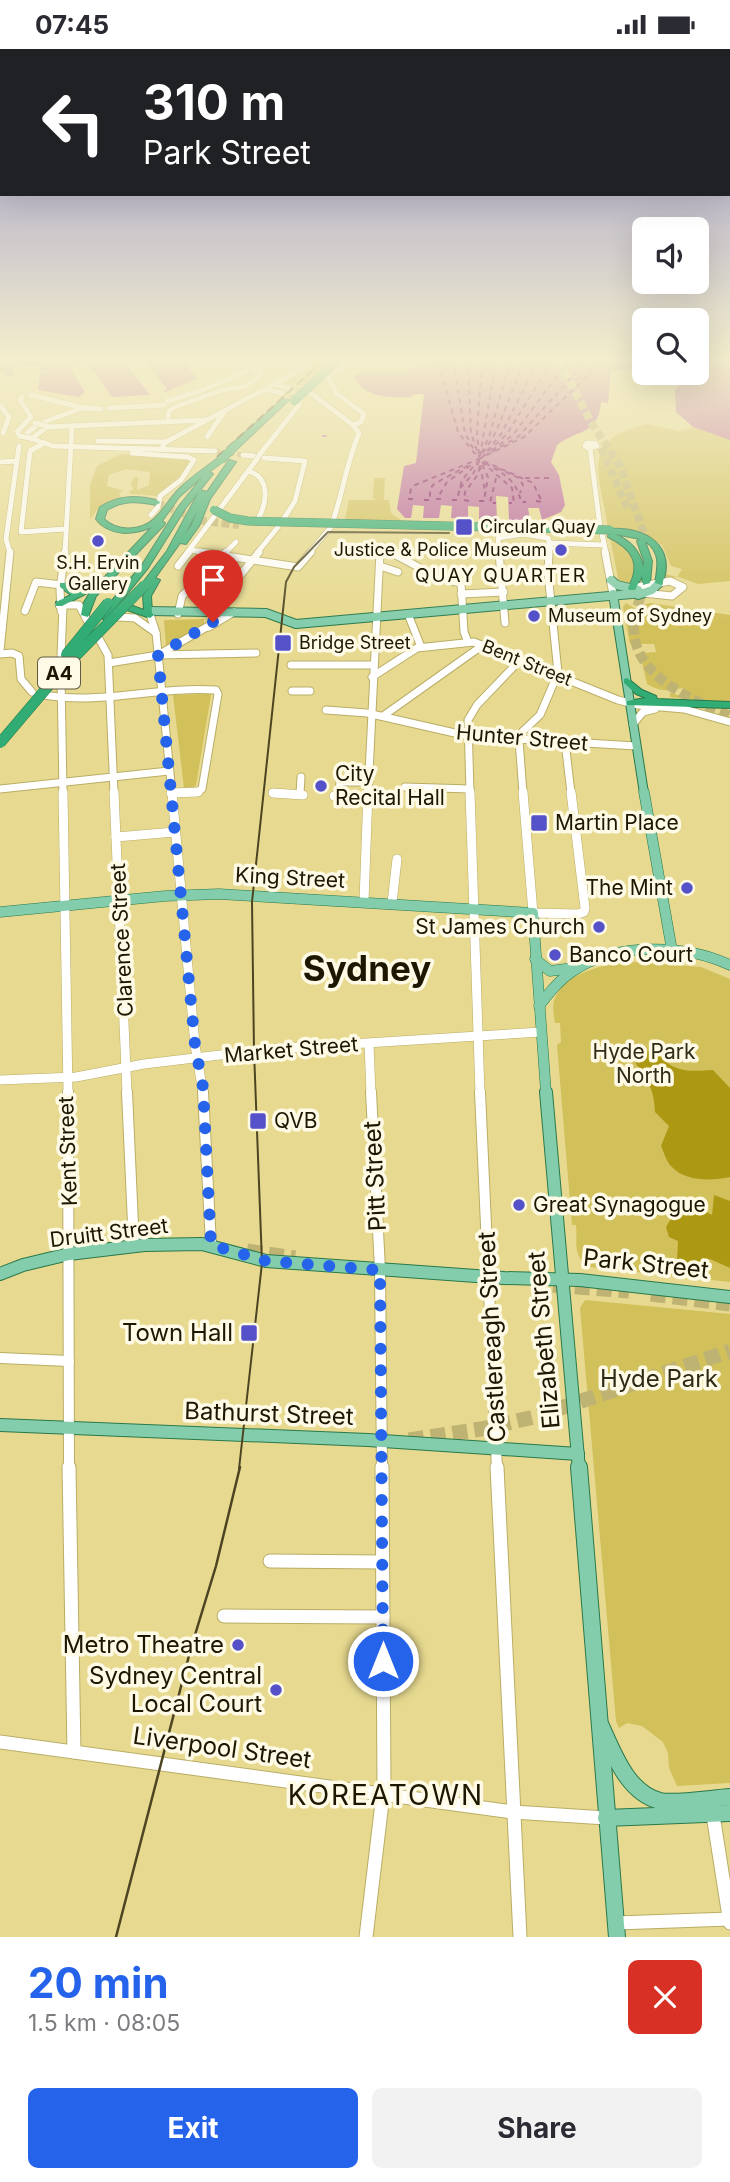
<!DOCTYPE html>
<html lang="en">
<head>
<meta charset="utf-8">
<style>
	:root { --surface:#fff; --page:#f2f2f3; --text:#2b2b33; --muted:#7c7c81; --accent:#2563eb }
	body { margin:0; font-family:Inter,sans-serif; background:var(--page); color:var(--text); height:100vh; display:flex; flex-direction:column; font-size:26px; white-space:nowrap }
	* { box-sizing:border-box; margin:0 }
	p { font-size:23px; color:var(--muted) }
	.icon { flex:none; width:38px; height:38px; fill:none; stroke:currentColor; stroke-width:2; stroke-linecap:round; stroke-linejoin:round }
	.map { position:relative; height:1888px; overflow:hidden }
	.details { display:flex; flex-direction:column; background:var(--surface); flex:1 }
	.details>* { flex:none }
	.guide { position:absolute; left:0px; top:0px; width:732px; height:147px; box-shadow:0 7px 28px #0002; background:#202124; color:#fff; overflow:hidden }
	.tools { position:absolute; left:632px; top:168px; display:grid; gap:14px }
	.tools a { display:grid; place-items:center; width:77px; height:77px; border-radius:10px; background:var(--surface); box-shadow:0 7px 28px #0002; font-size:35px }
	.pin { position:absolute; display:grid; place-items:center; width:60px; height:60px; color:#fff; margin:-72px -30px; border-radius:50% 50% 50% 0; rotate:-45deg; box-shadow:0 0 7px #0007 }
	.pin .icon { rotate:45deg }
	.me { position:absolute; width:77px; margin:-38px; rotate:0deg; stroke-linejoin:round; filter:drop-shadow(0 0 5px #0008) }
	.turn { display:flex; align-items:center; gap:24px; height:147px; padding:0 28px; font-size:32px }
	.turn .icon { width:91px; height:91px; stroke-width:2.5 }
	.turn b { display:block; font-size:49px; line-height:60px }
	.round { display:grid; place-items:center; flex:none; width:74px; height:74px; border-radius:10px; background:var(--page) }
	.summary { display:flex; align-items:center; justify-content:space-between; height:119px; padding:0 28px }
	h1 { font-size:42px; font-weight:700; line-height:52px; color:var(--accent) }
	.button { display:flex; gap:14px; margin-top:auto; padding:14px 28px }
	.button a { flex:1; height:80px; border-radius:10px; background:var(--accent); color:#fff; font-size:28px; font-weight:700; line-height:80px; text-align:center }
	.button a+a { background:var(--page); color:var(--text) }
	.status { display:flex; justify-content:space-between; align-items:center; height:49px; padding:0 35px; background:var(--surface); direction:ltr }
	.status svg { height:19px; fill:currentColor }
	.map>svg:first-child { display:block }
	.green { fill:#d2c05b }
	.forest { fill:#ad9814 }
	.water { fill:#b7609e }
	.lines { fill:none; stroke-linecap:round; stroke-linejoin:round }
	.stream { stroke:#b7609e; stroke-width:2 }
	.ferry { stroke:#780461; stroke-width:2; stroke-dasharray:5 4.5; stroke-linecap:butt }
	.minor-tunnel { stroke:#bfb373; stroke-width:5; stroke-dasharray:5 2.5; stroke-linecap:butt }
	.highway-tunnel-far2 { stroke:#bfb373; stroke-width:8; stroke-dasharray:8 3.5; stroke-linecap:butt }
	.highway-tunnel-far1 { stroke:#bfb373; stroke-width:10; stroke-dasharray:10 4.5; stroke-linecap:butt }
	.highway-tunnel { stroke:#bfb373; stroke-width:15; stroke-dasharray:15 7; stroke-linecap:butt }
	.minor-far4-casing { stroke:#baad65; stroke-width:6 }
	.minor-far3-casing { stroke:#baad65; stroke-width:9 }
	.minor-far2-casing { stroke:#baad65; stroke-width:10 }
	.minor-far1-casing { stroke:#baad65; stroke-width:12 }
	.minor-casing { stroke:#baad65; stroke-width:15 }
	.major-far3-casing { stroke:#2a784b; stroke-width:10 }
	.major-far2-casing { stroke:#2a784b; stroke-width:11 }
	.major-far1-casing { stroke:#2a784b; stroke-width:14 }
	.major-casing { stroke:#2a784b; stroke-width:18 }
	.highway-casing { stroke:#2a784b; stroke-width:2 }
	.minor-far4 { stroke:#fff; stroke-width:5 }
	.minor-far3 { stroke:#fff; stroke-width:7 }
	.minor-far2 { stroke:#fff; stroke-width:9 }
	.minor-far1 { stroke:#fff; stroke-width:10 }
	.minor { stroke:#fff; stroke-width:13 }
	.major-far3 { stroke:#83cdac; stroke-width:8 }
	.major-far2 { stroke:#83cdac; stroke-width:10 }
	.major-far1 { stroke:#83cdac; stroke-width:12 }
	.major { stroke:#83cdac; stroke-width:16 }
	.highway { fill:#31ac74; fill-rule:evenodd }
	.tram-far1 { stroke:#4d4522; stroke-width:2 }
	.tram { stroke:#4d4522; stroke-width:2.5 }
	.rail { stroke:#4d4522; stroke-width:2; stroke-dasharray:9 4.5; stroke-linecap:butt }
	.minor-bridge-casing { stroke:#baad65; stroke-width:6; stroke-linecap:butt }
	.highway-bridge-far1-casing { stroke:#2a784b; stroke-width:9; stroke-linecap:butt }
	.highway-bridge-casing { stroke:#2a784b; stroke-width:11; stroke-linecap:butt }
	.minor-bridge { stroke:#fff; stroke-width:5 }
	.highway-bridge-far1 { stroke:#31ac74; stroke-width:8 }
	.highway-bridge { stroke:#31ac74; stroke-width:10 }
	.route { stroke:#2563eb; stroke-width:12; stroke-dasharray:0 21.6 }
	.poi-dot { fill:#5551c9; stroke:#fefae5; stroke-width:2.5 }
	.labels { text-anchor:middle; stroke-width:7; stroke-linejoin:round; paint-order:stroke }
	.far-poi-label { font-size:18px; fill:#1d1700; stroke:#fefae5; text-anchor:start }
	.far-street-label { font-size:18px; fill:#1d1700; stroke:#fefae5 }
	.far-neighbourhood-label { font-size:19px; letter-spacing:2px; fill:#1d1700; stroke:#fefae5 }
	.shield { fill:#fefae5; stroke:#605b45; stroke-width:2 }
	.shield-label { font-size:19px; font-weight:bold; fill:#1d1700 }
	.street-label { font-size:21px; fill:#1d1700; stroke:#fefae5 }
	.poi-label { font-size:21px; fill:#1d1700; stroke:#fefae5; text-anchor:start }
	.park-label { font-size:21px; fill:#2e2b17; stroke:#fefae5 }
	.near-street-label { font-size:24px; fill:#1d1700; stroke:#fefae5 }
	.near-poi-label { font-size:24px; fill:#1d1700; stroke:#fefae5; text-anchor:end }
	.near-park-label { font-size:24px; fill:#2e2b17; stroke:#fefae5 }
	.near-neighbourhood-label { font-size:28px; letter-spacing:2px; fill:#1d1700; stroke:#fefae5 }
	.town-label { font-size:35px; font-weight:bold; fill:#1d1700; stroke:#fefae5 }
</style>
</head>
<body>
<div class="status"><b>07:45</b><svg viewBox="0 0 49 12"><path d="M0 12V9h3v3zM5 12V6h3v6zM10 12V3h3v9zM15 12V0h3v12zM26 1h20v11H26zM47 4h2v5h-2z"/></svg></div>
<div class="map">
<svg width="730" height="1888" viewBox="0 0 730 1888">
	<rect width="100%" height="100%" fill="#e7da90"/>
	<g class="green">
		<path d="M314 312H372L333 318 308 337 282 334 310 319Z"/>
		<path d="M647 375 679 382 693 378 730 391V532L698 535 679 528 666 529 665 525 677 528 682 520 671 517 662 496 641 486 608 479C600 425 578 391 647 375Z"/>
		<path d="M121 405 192 412 180 430 157 447 131 445 129 442 133 441V437H130L134 428H138L137 441 149 436 150 423 126 420 109 426 107 437 124 442 118 445 121 447 118 449C132 447 144 447 158 450 140 451 104 441 96 468L100 476 120 483C102 480 87 475 101 456L90 470V436L97 417Z"/>
		<path d="M374 429H385L384 451H389L391 464 402 472 344 474 349 451H379L373 450Z"/>
		<path d="M610 489 628 498 637 513 629 535 619 534Z"/>
		<path d="M626 554 645 566H651V562L640 556 650 554 730 566V654L670 648V644L685 648 690 644 683 639C668 641 663 644 647 635L640 604 656 603 654 595H630L623 558Z"/>
		<path d="M204 570V576L166 597 164 571Z"/>
		<path d="M209 645 211 646 196 736 194 739H184L173 646Z"/>
		<path d="M635 913 701 918 730 930V1233L590 1218C571 1207 578 1192 576 1176H572L557 996 561 993 560 974H555C554 967 552 959 554 952 563 922 610 914 635 913Z"/>
		<path d="M585 1251 730 1265V1734L677 1737 669 1719 668 1704 663 1693 642 1677 627 1674 619 1679 616 1672 580 1259Z"/>
	</g>
	<g class="forest">
		<path d="M655 1002C672 1023 687 1023 713 1021L730 1039V1128C712 1132 685 1133 671 1117 666 1112 664 1103 661 1097L669 1077 655 1063C654 1033 643 1029 630 1004Z"/>
		<path d="M714 1146 730 1152V1219L710 1210 705 1216 691 1217 677 1213 678 1192 669 1188 666 1178 679 1156 692 1155 712 1166Z"/>
	</g>
	<g class="water">
		<path d="M0 312H124L150 346 112 348 87 313 68 316 85 343 79 348 38 341 40 323 57 322 40 321 44 316 13 318V328L5 326 0 320Z"/>
		<path d="M145 312H183L197 330 165 343 164 341 167 340Z"/>
		<path d="M420 312H644V319L611 322 608 354 601 353C598 387 579 379 557 396L551 413 559 426 565 456 561 463 542 471 539 459H528L530 471H509L508 448 496 447 497 471 479 470V458L468 457V470L451 469 452 457 441 456 439 469H423L424 457 413 456 411 469H405L397 460 404 417 416 414 424 345H414L411 348C388 349 362 348 354 327 373 315 406 333 420 312Z"/>
		<path d="M697 312H730V391L693 378 676 363 675 341 679 337V330L670 324H696Z"/>
	</g>
	<g class="lines">
		<path class="stream" d="M323 387H326"/>
		<g class="ferry">
			<path d="M453 312 465 384 476 405"/>
			<path d="M468 312 471 384 479 408"/>
			<path d="M487 402 501 385 538 312"/>
			<path d="M492 403 519 387 586 312"/>
			<path d="M483 404 496 383 524 312"/>
			<path d="M479 405 477 384 482 312"/>
			<path d="M480 407 496 312"/>
			<path d="M484 407 513 386 568 312"/>
			<path d="M481 409 507 385 552 312"/>
			<path d="M482 413 512 439 514 454H509"/>
			<path d="M485 414C504 425 516 430 521 453H526"/>
			<path d="M480 416 485 441"/>
			<path d="M497 419 519 429 523 436 520 444"/>
			<path d="M496 429 490 454H496"/>
			<path d="M525 429H549L552 432"/>
			<path d="M460 439 473 425 479 412"/>
			<path d="M413 450H409L411 440 415 436 479 410 458 383 438 312"/>
			<path d="M441 450H437L447 433 474 414"/>
			<path d="M424 451H430V440L434 435 471 415"/>
			<path d="M452 451H457L462 431 477 413"/>
			<path d="M469 452 464 451 465 443 479 424V410L490 385 510 312"/>
			<path d="M479 452H484L488 428 482 415"/>
			<path d="M536 452 542 453 533 434 479 410 524 388 603 312"/>
		</g>
		<g class="minor-tunnel">
			<path d="M247 326 250 324"/>
			<path d="M288 339 309 344"/>
			<path d="M204 344 209 342"/>
			<path d="M282 344 300 350"/>
			<path d="M215 402 243 406"/>
		</g>
		<g class="highway-tunnel-far2">
			<path d="M559 312 591 373 620 417 648 495"/>
			<path d="M601 399 628 460"/>
			<path d="M156 454 204 472 239 476"/>
		</g>
		<path class="highway-tunnel-far1" d="M646 534C640 549 633 565 634 581 635 629 694 651 730 667"/>
		<g class="highway-tunnel">
			<path d="M247 1202 295 1209"/>
			<path d="M553 1236 629 1242"/>
			<path d="M651 1245 730 1255"/>
			<path d="M409 1391 481 1380 534 1368 730 1302"/>
		</g>
		<defs>
			<g id="minor-far4">
				<path d="M257 318 263 321H253Z"/>
				<path d="M263 320 281 312"/>
				<path d="M274 335 288 339"/>
				<path d="M207 339 246 323"/>
				<path d="M264 340 282 344"/>
				<path d="M308 342 353 376 359 384C347 413 343 442 333 472"/>
				<path d="M31 346 83 359 101 360"/>
				<path d="M167 352 203 341"/>
				<path d="M1 357 9 368 3 384"/>
				<path d="M109 359 164 356"/>
				<path d="M168 369 169 362 175 358 222 341 243 338 257 330 261 322"/>
				<path d="M44 373 85 358"/>
				<path d="M353 376 361 373 364 365 337 345 328 328 343 317 380 312"/>
				<path d="M27 384 36 377"/>
				<path d="M20 387 17 383 31 368 20 351 22 348"/>
				<path d="M207 388 224 363"/>
				<path d="M30 389 53 397 215 402"/>
				<path d="M31 390 47 378 206 371"/>
				<path d="M98 392 166 393"/>
				<path d="M44 394 30 402 21 483 65 480"/>
				<path d="M587 394H595L597 397 588 399 585 397Z"/>
				<path d="M590 399 600 478"/>
				<path d="M161 400 166 393 304 319 310 312"/>
				<path d="M132 404 188 408 194 411 181 431 160 447 158 458 151 466"/>
				<path d="M260 405 299 356 300 350"/>
				<path d="M243 406 254 407"/>
				<path d="M264 409 305 412 295 452 283 471"/>
				<path d="M0 413 17 412"/>
				<path d="M248 422C271 428 267 454 258 470"/>
				<path d="M602 485 606 504"/>
				<path d="M549 494 604 496"/>
				<path d="M190 501 211 504"/>
				<path d="M10 504 6 490 19 397"/>
				<path d="M65 504 72 377"/>
				<path d="M187 504 257 410"/>
				<path d="M225 504 236 493"/>
				<path d="M257 504 278 478"/>
				<path d="M309 504 331 478"/>
				<path d="M380 504V501L395 504"/>
				<path d="M499 504 498 489 523 485 548 489 551 499"/>
				<path d="M549 504V494"/>
			</g>
			<g id="minor-far3">
				<path d="M200 503 298 518 311 503"/>
				<path d="M390 503 439 529 461 534 464 583 468 593"/>
				<path d="M499 503 505 574"/>
				<path d="M605 503 613 545"/>
				<path d="M178 517 189 503"/>
				<path d="M380 517 398 523"/>
				<path d="M632 539 670 532 683 538 672 547 643 544"/>
				<path d="M461 545 504 543"/>
				<path d="M59 556H79L88 573"/>
				<path d="M25 562 36 533 62 536"/>
				<path d="M61 562 60 540 65 503"/>
				<path d="M149 562 156 584 172 744"/>
				<path d="M178 565 182 547 226 503"/>
				<path d="M408 565 421 598"/>
				<path d="M118 568 135 569 156 584"/>
				<path d="M209 578 234 563"/>
				<path d="M98 588 108 606 114 744"/>
				<path d="M0 602 10 503"/>
				<path d="M0 605 12 604 19 607 21 630 32 643"/>
				<path d="M61 606 63 558"/>
				<path d="M158 606 212 575 214 559 259 503"/>
				<path d="M109 614 158 606 256 604"/>
				<path d="M291 616H373"/>
				<path d="M61 626 63 744"/>
				<path d="M372 628 417 599 474 593 618 651 638 656 684 660 730 673"/>
				<path d="M292 642H310"/>
				<path d="M44 646C102 656 158 637 216 641L218 645 202 740 197 743 171 744"/>
				<path d="M326 661 367 664 468 687 636 697"/>
				<path d="M383 667 483 596"/>
				<path d="M633 675 643 663 655 660"/>
				<path d="M519 691 523 744"/>
				<path d="M519 691 522 683 540 666 558 624 548 524 549 503"/>
				<path d="M565 693 571 744"/>
				<path d="M405 738 470 740"/>
				<path d="M0 740 169 722"/>
				<path d="M273 744H278"/>
				<path d="M300 744 301 728"/>
				<path d="M339 744 340 733H369"/>
				<path d="M368 744 380 503"/>
				<path d="M470 744 468 671 477 656 520 611"/>
			</g>
			<g id="minor-far2">
				<path d="M63 743 68 1044"/>
				<path d="M114 743 127 1044"/>
				<path d="M172 743 195 996 203 1044"/>
				<path d="M470 743 480 1044"/>
				<path d="M523 743 533 864 578 865 584 863 585 859 571 743"/>
				<path d="M171 744 198 743"/>
				<path d="M273 744 303 746"/>
				<path d="M334 747H339V743"/>
				<path d="M116 788 175 783"/>
				<path d="M364 852 368 743"/>
				<path d="M392 854 397 810"/>
				<path d="M369 995 371 1044"/>
				<path d="M0 1031 76 1028 144 1015 271 1000 541 983"/>
			</g>
			<g id="minor-far1">
				<path d="M68 1043 69 1420"/>
				<path d="M127 1043 134 1197"/>
				<path d="M203 1043 211 1196"/>
				<path d="M371 1043 380 1221 382 1420"/>
				<path d="M480 1043 497 1420"/>
				<path d="M0 1309 69 1312"/>
			</g>
			<g id="minor">
				<path d="M69 1418 74 1703"/>
				<path d="M497 1418 520 1888"/>
				<path d="M270 1512 382 1513"/>
				<path d="M224 1567 383 1568"/>
				<path d="M0 1693 513 1763 606 1769"/>
				<path d="M713 1766 730 1874"/>
				<path d="M616 1874 730 1870"/>
				<path d="M366 1888 384 1737 382 1418"/>
			</g>
			<g id="major-far3">
				<path d="M611 531 617 536 638 541"/>
				<path d="M613 545 644 744"/>
				<path d="M638 546 652 541 659 534"/>
				<path d="M149 562 266 564 296 575 643 544"/>
			</g>
			<g id="major-far2">
				<path d="M644 743 673 907"/>
				<path d="M0 863 165 847 219 845 533 864 546 1044"/>
				<path d="M535 910 550 922 573 919"/>
				<path d="M539 957C549 944 559 931 573 922 616 893 685 895 730 916"/>
			</g>
			<g id="major-far1">
				<path d="M546 1043 579 1420"/>
				<path d="M0 1225 23 1216 69 1205 144 1196 202 1195 266 1212 504 1229 580 1231 730 1248"/>
				<path d="M0 1376 368 1391 578 1405"/>
			</g>
			<g id="major">
				<path d="M579 1418 617 1888"/>
				<path d="M601 1677C613 1703 627 1744 660 1752 675 1755 713 1749 730 1748"/>
				<path d="M606 1769 730 1764"/>
			</g>
			<g id="highway">
				<path d="M283 350 289 351 238 399H232V395Z"/>
				<path d="M218 409 225 411 209 423 213 425 185 460 148 519 117 557 110 572 103 570 110 554 142 516 179 457 203 427 179 448 162 472 165 474 164 476 96 547 88 568 81 566 83 555 91 542 62 557H56V553L71 546 60 538V534H66L72 540C82 540 90 533 99 534L152 478C133 486 110 488 96 470L100 458C119 446 138 446 159 452L160 454 156 456C138 452 123 451 107 461L104 470C117 483 141 482 154 470 164 461 170 449 179 440 191 428 205 419 218 409Z"/>
				<path d="M229 411 236 413 210 450 199 477 186 495 180 494 155 529 160 531 151 547 152 564 154 566 150 569 127 561 126 559 130 556 144 561 143 547 148 538 141 536 167 502 200 441 207 443ZM198 460 191 477 185 485Z"/>
				<path d="M609 480C645 478 677 496 662 536L655 534C658 518 661 503 645 492L652 512 650 534 643 536 642 527 635 541H629L628 539C642 515 632 499 608 488ZM615 485 640 490 637 492 644 512 643 518C640 501 630 492 615 485Z"/>
				<path d="M627 629 642 641 656 647 657 650 730 653V659L627 656V652L646 649 636 645 624 634V630Z"/>
			</g>
		</defs>
		<use href="#minor-far4" class="minor-far4-casing"/>
		<use href="#minor-far3" class="minor-far3-casing"/>
		<use href="#minor-far2" class="minor-far2-casing"/>
		<use href="#minor-far1" class="minor-far1-casing"/>
		<use href="#minor" class="minor-casing"/>
		<use href="#major-far3" class="major-far3-casing"/>
		<use href="#major-far2" class="major-far2-casing"/>
		<use href="#major-far1" class="major-far1-casing"/>
		<use href="#major" class="major-casing"/>
		<use href="#highway" class="highway-casing"/>
		<use href="#minor-far4" class="minor-far4"/>
		<use href="#minor-far3" class="minor-far3"/>
		<use href="#minor-far2" class="minor-far2"/>
		<use href="#minor-far1" class="minor-far1"/>
		<use href="#minor" class="minor"/>
		<use href="#major-far3" class="major-far3"/>
		<use href="#major-far2" class="major-far2"/>
		<use href="#major-far1" class="major-far1"/>
		<use href="#major" class="major"/>
		<use href="#highway" class="highway"/>
		<path class="tram-far1" d="M239 1420 262 1214 254 1002 252 853 286 533 294 518 328 483 449 484"/>
		<path class="tram" d="M116 1888 191 1599 216 1517 240 1418"/>
		<path class="rail" d="M217 408 323 312"/>
		<defs>
			<g id="minor-bridge">
				<path d="M35 374 46 377"/>
				<path d="M20 387 30 389"/>
				<path d="M257 410 260 405"/>
			</g>
			<g id="highway-bridge-far1">
				<path d="M294 352 337 312"/>
				<path d="M221 411 235 397"/>
				<path d="M214 461 230 469 248 472 610 481"/>
			</g>
			<g id="highway-bridge">
				<path d="M66 606 108 554"/>
				<path d="M0 694 62 621 145 536"/>
			</g>
		</defs>
		<use href="#minor-bridge" class="minor-bridge-casing"/>
		<use href="#highway-bridge-far1" class="highway-bridge-far1-casing"/>
		<use href="#highway-bridge" class="highway-bridge-casing"/>
		<use href="#minor-bridge" class="minor-bridge"/>
		<use href="#highway-bridge-far1" class="highway-bridge-far1"/>
		<use href="#highway-bridge" class="highway-bridge"/>
	</g>
	<linearGradient id="sky" x2="0" y2="1"><stop stop-color="#9492ca"/><stop offset="0.54" stop-color="#f4eecd"/><stop offset="1" stop-color="#f4eecd" stop-opacity="0"/></linearGradient>
	<rect width="730" height="576" fill="url(#sky)"/>
	<g class="lines">
		<path class="route" d="M213 573 158 606 195 996 203 1038 211 1196 266 1212 380 1221 383 1612"/>
	</g>
	<g class="poi-dot">
		<rect x="455" y="469" width="18" height="18" rx="3.5"/>
		<circle cx="98" cy="492" r="7"/>
		<circle cx="561" cy="501" r="7"/>
		<circle cx="534" cy="567" r="7"/>
		<rect x="274" y="585" width="18" height="18" rx="3.5"/>
		<circle cx="321" cy="737" r="7"/>
		<rect x="530" y="765" width="18" height="18" rx="3.5"/>
		<circle cx="687" cy="839" r="7"/>
		<circle cx="599" cy="878" r="7"/>
		<circle cx="555" cy="906" r="7"/>
		<rect x="249" y="1063" width="18" height="18" rx="3.5"/>
		<circle cx="519" cy="1156" r="7"/>
		<rect x="240" y="1275" width="18" height="18" rx="3.5"/>
		<circle cx="238" cy="1596" r="7"/>
		<circle cx="276" cy="1641" r="7"/>
	</g>
	<g class="labels">
		<g class="far-poi-label">
			<text x="480" y="484">Circular Quay</text>
			<text x="547" y="507" text-anchor="end">Justice &amp; Police Museum</text>
			<text x="98" y="520" text-anchor="middle">S.H. Ervin<tspan x="98" dy="21">Gallery</tspan></text>
			<text x="548" y="573">Museum of Sydney</text>
			<text x="299" y="600">Bridge Street</text>
		</g>
		<g class="far-street-label">
			<text transform="translate(527 614) rotate(22)" y="6">Bent Street</text>
		</g>
		<g class="far-neighbourhood-label">
			<text x="501" y="533">QUAY QUARTER</text>
		</g>
		<rect class="shield" x="38" y="608.5" width="42" height="31" rx="5"/>
		<g class="shield-label">
			<text x="59" y="631">A4</text>
		</g>
		<g class="street-label">
			<text transform="translate(522 689) rotate(5)" y="7">Hunter Street</text>
			<text transform="translate(290 829) rotate(3)" y="7">King Street</text>
			<text transform="translate(122 891) rotate(-93)" y="7">Clarence Street</text>
			<text transform="translate(291 1001) rotate(-5)" y="7">Market Street</text>
			<text transform="translate(68 1102) rotate(-92)" y="7">Kent Street</text>
			<text transform="translate(109 1184) rotate(-7)" y="7">Druitt Street</text>
		</g>
		<g class="poi-label">
			<text x="335" y="732">City<tspan x="335" dy="24">Recital Hall</tspan></text>
			<text x="555" y="781">Martin Place</text>
			<text x="673" y="846" text-anchor="end">The Mint</text>
			<text x="585" y="885" text-anchor="end">St James Church</text>
			<text x="569" y="913">Banco Court</text>
			<text x="274" y="1079">QVB</text>
			<text x="533" y="1163">Great Synagogue</text>
		</g>
		<g class="park-label">
			<text x="644" y="1010">Hyde Park<tspan x="644" dy="24">North</tspan></text>
		</g>
		<g class="near-street-label">
			<text transform="translate(375 1127) rotate(-93)" y="8">Pitt Street</text>
			<text transform="translate(646 1215) rotate(6)" y="8">Park Street</text>
			<text transform="translate(492 1288) rotate(-93)" y="8">Castlereagh Street</text>
			<text transform="translate(544 1291) rotate(-95)" y="8">Elizabeth Street</text>
			<text transform="translate(269 1365) rotate(2)" y="8">Bathurst Street</text>
			<text transform="translate(222 1699) rotate(8)" y="8">Liverpool Street</text>
		</g>
		<g class="near-poi-label">
			<text x="233" y="1292">Town Hall</text>
			<text x="224" y="1604">Metro Theatre</text>
			<text x="262" y="1635">Sydney Central<tspan x="262" dy="28">Local Court</tspan></text>
		</g>
		<g class="near-park-label">
			<text x="659" y="1338">Hyde Park</text>
		</g>
		<g class="near-neighbourhood-label">
			<text x="386" y="1756">KOREATOWN</text>
		</g>
		<g class="town-label">
			<text x="367" y="932">Sydney</text>
		</g>
	</g>
</svg>
<div class="tools">
<a><svg class="icon" aria-label="sound" viewBox="0 0 24 24"><path d="M4 9h4l5-4v14l-5-4H4zM17 9q2 3 0 6"/></svg></a>
<a><svg class="icon" aria-label="search" viewBox="0 0 24 24"><circle cx="10" cy="10" r="6"/><path d="M15 15l6 6"/></svg></a>
</div>
<div class="pin" style="left:213px;top:573px;background:#d93025"><svg class="icon" aria-label="arrive" viewBox="0 0 24 24"><path d="M6 21V4h12l-3 4 3 4H6"/></svg></div>
<svg class="me" style="left:383px;top:1612px" viewBox="-20 -20 40 40"><circle r="17" fill="#2563eb" stroke="#fff" stroke-width="3"/><path d="M0-11L8 9 0 5-8 9z" fill="#fff"/></svg>
<div class="guide">
<div class="turn"><svg class="icon" aria-label="left" viewBox="0 0 24 24"><path d="M17 20v-9H6M10 6l-5 5 5 5"/></svg><div><b>310 m</b>Park Street</div></div>
</div>
</div>
<section class="details">
<div class="summary"><div><h1>20 min</h1><p>1.5 km · 08:05</p></div><a class="round" style="background:#d93025;color:#fff"><svg class="icon" aria-label="close" viewBox="0 0 24 24"><path d="M6 6l12 12M18 6L6 18"/></svg></a></div>
<div class="button"><a>Exit</a><a>Share</a></div>
</section>
</body>
</html>
